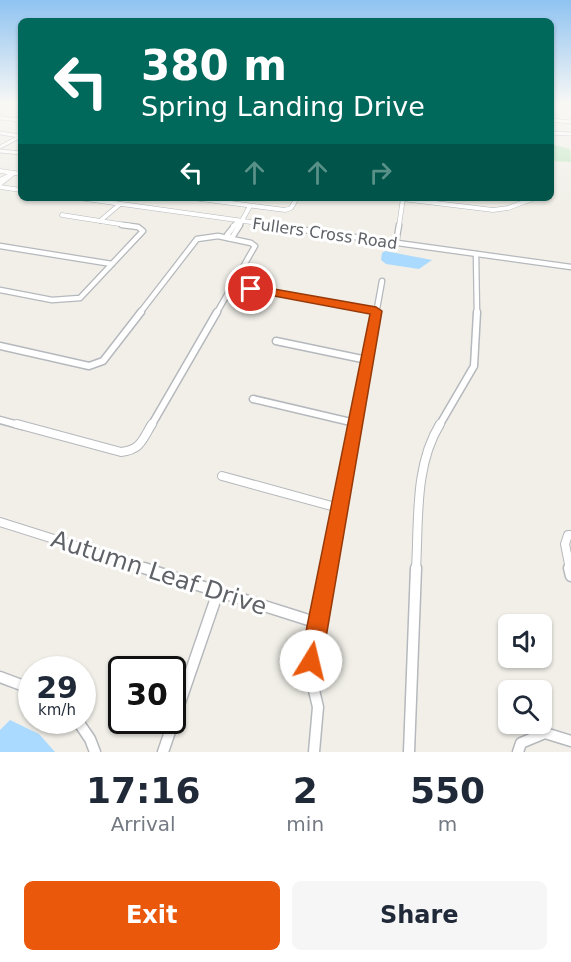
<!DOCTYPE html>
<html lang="en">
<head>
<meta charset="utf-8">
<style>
	:root { --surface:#fff; --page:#f6f6f7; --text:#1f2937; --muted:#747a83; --accent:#ea580c }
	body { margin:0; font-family:"DejaVu Sans",sans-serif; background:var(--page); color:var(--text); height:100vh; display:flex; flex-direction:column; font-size:22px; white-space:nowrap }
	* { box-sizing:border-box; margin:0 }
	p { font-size:20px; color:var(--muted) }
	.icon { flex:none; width:33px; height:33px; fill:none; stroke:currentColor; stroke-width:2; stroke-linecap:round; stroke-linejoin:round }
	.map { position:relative; height:752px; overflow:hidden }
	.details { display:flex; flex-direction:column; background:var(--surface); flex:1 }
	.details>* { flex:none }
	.hud { position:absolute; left:18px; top:18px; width:536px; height:183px; border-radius:9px; box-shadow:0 2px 4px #0004; background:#00695c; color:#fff; overflow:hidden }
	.fabs { position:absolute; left:498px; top:614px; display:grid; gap:12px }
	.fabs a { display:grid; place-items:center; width:54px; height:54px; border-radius:9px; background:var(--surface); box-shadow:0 2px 4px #0004; font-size:30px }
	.speed { position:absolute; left:18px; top:656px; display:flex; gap:12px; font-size:30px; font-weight:700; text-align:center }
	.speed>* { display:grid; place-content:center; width:78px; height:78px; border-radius:50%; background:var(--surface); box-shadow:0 2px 4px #0004; line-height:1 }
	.speed small { font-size:15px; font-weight:400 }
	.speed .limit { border:3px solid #111; border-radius:9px; background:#fff; color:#111 }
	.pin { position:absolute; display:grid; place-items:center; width:51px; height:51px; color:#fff; margin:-26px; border:3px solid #fff; border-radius:50%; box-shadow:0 2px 6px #0007 }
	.me { position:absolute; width:66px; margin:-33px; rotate:9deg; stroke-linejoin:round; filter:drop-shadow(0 0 4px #0008) }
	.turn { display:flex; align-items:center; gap:21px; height:126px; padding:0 24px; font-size:27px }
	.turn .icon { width:78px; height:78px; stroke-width:2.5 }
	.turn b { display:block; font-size:42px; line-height:51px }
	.lanes { display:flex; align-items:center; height:57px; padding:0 24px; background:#0003; justify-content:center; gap:30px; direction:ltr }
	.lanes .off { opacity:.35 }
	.eta { display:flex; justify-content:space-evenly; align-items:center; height:102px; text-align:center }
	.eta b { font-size:36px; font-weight:700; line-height:42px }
	.cta { display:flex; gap:12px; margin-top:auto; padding:12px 24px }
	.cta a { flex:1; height:69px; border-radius:9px; background:var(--accent); color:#fff; font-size:24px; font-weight:700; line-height:69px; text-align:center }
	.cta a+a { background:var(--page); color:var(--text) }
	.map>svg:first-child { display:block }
	.green { fill:#c5e8c5 }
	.water { fill:#aadaff }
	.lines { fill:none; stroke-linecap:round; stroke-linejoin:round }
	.minor-far5-casing { stroke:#b5b8bc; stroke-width:4.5 }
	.minor-far4-casing { stroke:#b5b8bc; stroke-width:5 }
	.minor-far3-casing { stroke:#b5b8bc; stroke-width:7 }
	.minor-far2-casing { stroke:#b5b8bc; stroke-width:9 }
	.minor-far1-casing { stroke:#b5b8bc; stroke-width:10 }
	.minor-casing { stroke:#b5b8bc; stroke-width:13 }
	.minor-far5 { stroke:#fff; stroke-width:3 }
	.minor-far4 { stroke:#fff; stroke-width:4 }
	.minor-far3 { stroke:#fff; stroke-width:4.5 }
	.minor-far2 { stroke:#fff; stroke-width:6 }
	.minor-far1 { stroke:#fff; stroke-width:8 }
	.minor { stroke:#fff; stroke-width:10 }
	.route { fill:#ea580c; stroke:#983908; stroke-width:1.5 }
	.labels { text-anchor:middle; stroke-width:6; stroke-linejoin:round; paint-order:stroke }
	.far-street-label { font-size:16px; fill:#5f6368; stroke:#fff }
	.near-street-label { font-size:24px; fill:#5f6368; stroke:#fff }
</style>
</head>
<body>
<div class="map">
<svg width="571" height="752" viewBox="0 0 571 752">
	<rect width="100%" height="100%" fill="#f1efe8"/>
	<path class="green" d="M550 144 570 149 571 162 551 161Z"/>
	<g class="water">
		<path d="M385 251 432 260 419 269 386 264 381 260 382 253Z"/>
		<path d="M10 720 39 734 55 752H0V730Z"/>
	</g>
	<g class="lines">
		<defs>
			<g id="minor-far5">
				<path d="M570 103 571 107"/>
				<path d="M0 118 21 120"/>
				<path d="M550 120 571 122"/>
				<path d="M0 133 20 136"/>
				<path d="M550 133 571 134"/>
				<path d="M0 147 21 136"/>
				<path d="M0 151 21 153"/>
			</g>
			<g id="minor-far4">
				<path d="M0 171 21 174"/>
				<path d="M0 180 14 173 0 184"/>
				<path d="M0 187 21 190"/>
				<path d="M79 198 279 226"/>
				<path d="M193 198 285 210 291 208 297 198"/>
				<path d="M403 199 493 210 508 208 535 198"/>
				<path d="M62 215 132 226"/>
				<path d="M100 221 120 204"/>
				<path d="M233 226 240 221"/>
				<path d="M239 226 250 206"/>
				<path d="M399 226 403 198"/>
			</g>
			<g id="minor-far3">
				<path d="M268 225 571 267"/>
				<path d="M229 238 233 236 240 225"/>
				<path d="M229 238 227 235 235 225"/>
				<path d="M396 243 399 225"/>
				<path d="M0 246 112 264"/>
				<path d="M476 254 477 314"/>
				<path d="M233 285 376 311"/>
				<path d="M0 290 52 300 80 298 143 231 138 227 122 225"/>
				<path d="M139 314 197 239 218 236 251 243 255 246 216 314"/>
				<path d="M376 314 382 281"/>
			</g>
			<g id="minor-far2">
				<path d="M276 341 367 360"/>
				<path d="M0 346 89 366 103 361 141 312"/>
				<path d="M253 399 355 423"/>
				<path d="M0 420 22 426"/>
				<path d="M151 426 217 312"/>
				<path d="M355 426 376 312"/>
				<path d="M439 426 474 366 477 312"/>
			</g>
			<g id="minor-far1">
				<path d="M17 424 121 452C141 450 142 440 152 424"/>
				<path d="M222 476 339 508"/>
				<path d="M0 522 149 569"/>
				<path d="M328 569 355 424"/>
				<path d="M416 569C419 521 414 466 440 424"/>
				<path d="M570 569 565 544 568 535H571"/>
			</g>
			<g id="minor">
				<path d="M144 568 318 623"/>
				<path d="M569 568 571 576"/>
				<path d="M0 677 32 689"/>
				<path d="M77 720 90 739 95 752"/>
				<path d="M163 752 218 592"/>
				<path d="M314 752 318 707 311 678 312 658 329 568"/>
				<path d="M409 752 416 568"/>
				<path d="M518 752 521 743 545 733 571 741"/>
			</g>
		</defs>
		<use href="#minor-far5" class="minor-far5-casing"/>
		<use href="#minor-far4" class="minor-far4-casing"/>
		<use href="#minor-far3" class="minor-far3-casing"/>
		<use href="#minor-far2" class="minor-far2-casing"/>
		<use href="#minor-far1" class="minor-far1-casing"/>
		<use href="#minor" class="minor-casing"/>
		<use href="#minor-far5" class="minor-far5"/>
		<use href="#minor-far4" class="minor-far4"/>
		<use href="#minor-far3" class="minor-far3"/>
		<use href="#minor-far2" class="minor-far2"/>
		<use href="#minor-far1" class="minor-far1"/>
		<use href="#minor" class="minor"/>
	</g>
	<linearGradient id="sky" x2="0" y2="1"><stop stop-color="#8fc3f1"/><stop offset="0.5" stop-color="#f9f8f5"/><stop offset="1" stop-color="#f9f8f5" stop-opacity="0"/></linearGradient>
	<rect width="571" height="208" fill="url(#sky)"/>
	<path class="route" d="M251 285 376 307 382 311 322 661 319 669 311 672 304 669 300 661 370 314 247 291 246 289Z"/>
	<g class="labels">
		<g class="far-street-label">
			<text transform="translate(325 233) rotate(8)" y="6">Fullers Cross Road</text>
		</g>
		<g class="near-street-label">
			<text transform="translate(159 573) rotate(18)" y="8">Autumn Leaf Drive</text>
		</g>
	</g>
</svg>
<div class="fabs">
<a><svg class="icon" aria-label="sound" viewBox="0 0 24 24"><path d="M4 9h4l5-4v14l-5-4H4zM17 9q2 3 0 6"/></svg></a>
<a><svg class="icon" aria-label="search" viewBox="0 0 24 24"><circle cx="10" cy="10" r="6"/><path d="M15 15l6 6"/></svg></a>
</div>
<div class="speed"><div>29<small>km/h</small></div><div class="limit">30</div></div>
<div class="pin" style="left:251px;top:289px;background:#d93025"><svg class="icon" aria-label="arrive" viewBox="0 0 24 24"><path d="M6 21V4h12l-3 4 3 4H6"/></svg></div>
<svg class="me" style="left:311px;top:661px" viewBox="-20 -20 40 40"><circle r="19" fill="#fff"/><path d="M0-13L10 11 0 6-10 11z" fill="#ea580c"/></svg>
<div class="hud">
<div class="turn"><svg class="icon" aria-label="left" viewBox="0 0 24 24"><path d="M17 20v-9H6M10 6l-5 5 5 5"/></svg><div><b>380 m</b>Spring Landing Drive</div></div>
<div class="lanes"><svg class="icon" aria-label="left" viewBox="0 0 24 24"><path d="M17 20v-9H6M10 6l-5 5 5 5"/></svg><svg class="icon off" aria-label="ahead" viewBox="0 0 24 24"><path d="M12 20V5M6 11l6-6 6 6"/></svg><svg class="icon off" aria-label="ahead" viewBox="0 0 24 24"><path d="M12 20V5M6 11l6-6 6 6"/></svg><svg class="icon off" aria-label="right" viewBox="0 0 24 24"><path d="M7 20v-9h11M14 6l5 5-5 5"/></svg></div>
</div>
</div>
<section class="details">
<div class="eta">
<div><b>17:16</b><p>Arrival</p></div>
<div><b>2</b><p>min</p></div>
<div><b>550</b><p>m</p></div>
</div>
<div class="cta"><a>Exit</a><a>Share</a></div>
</section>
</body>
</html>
